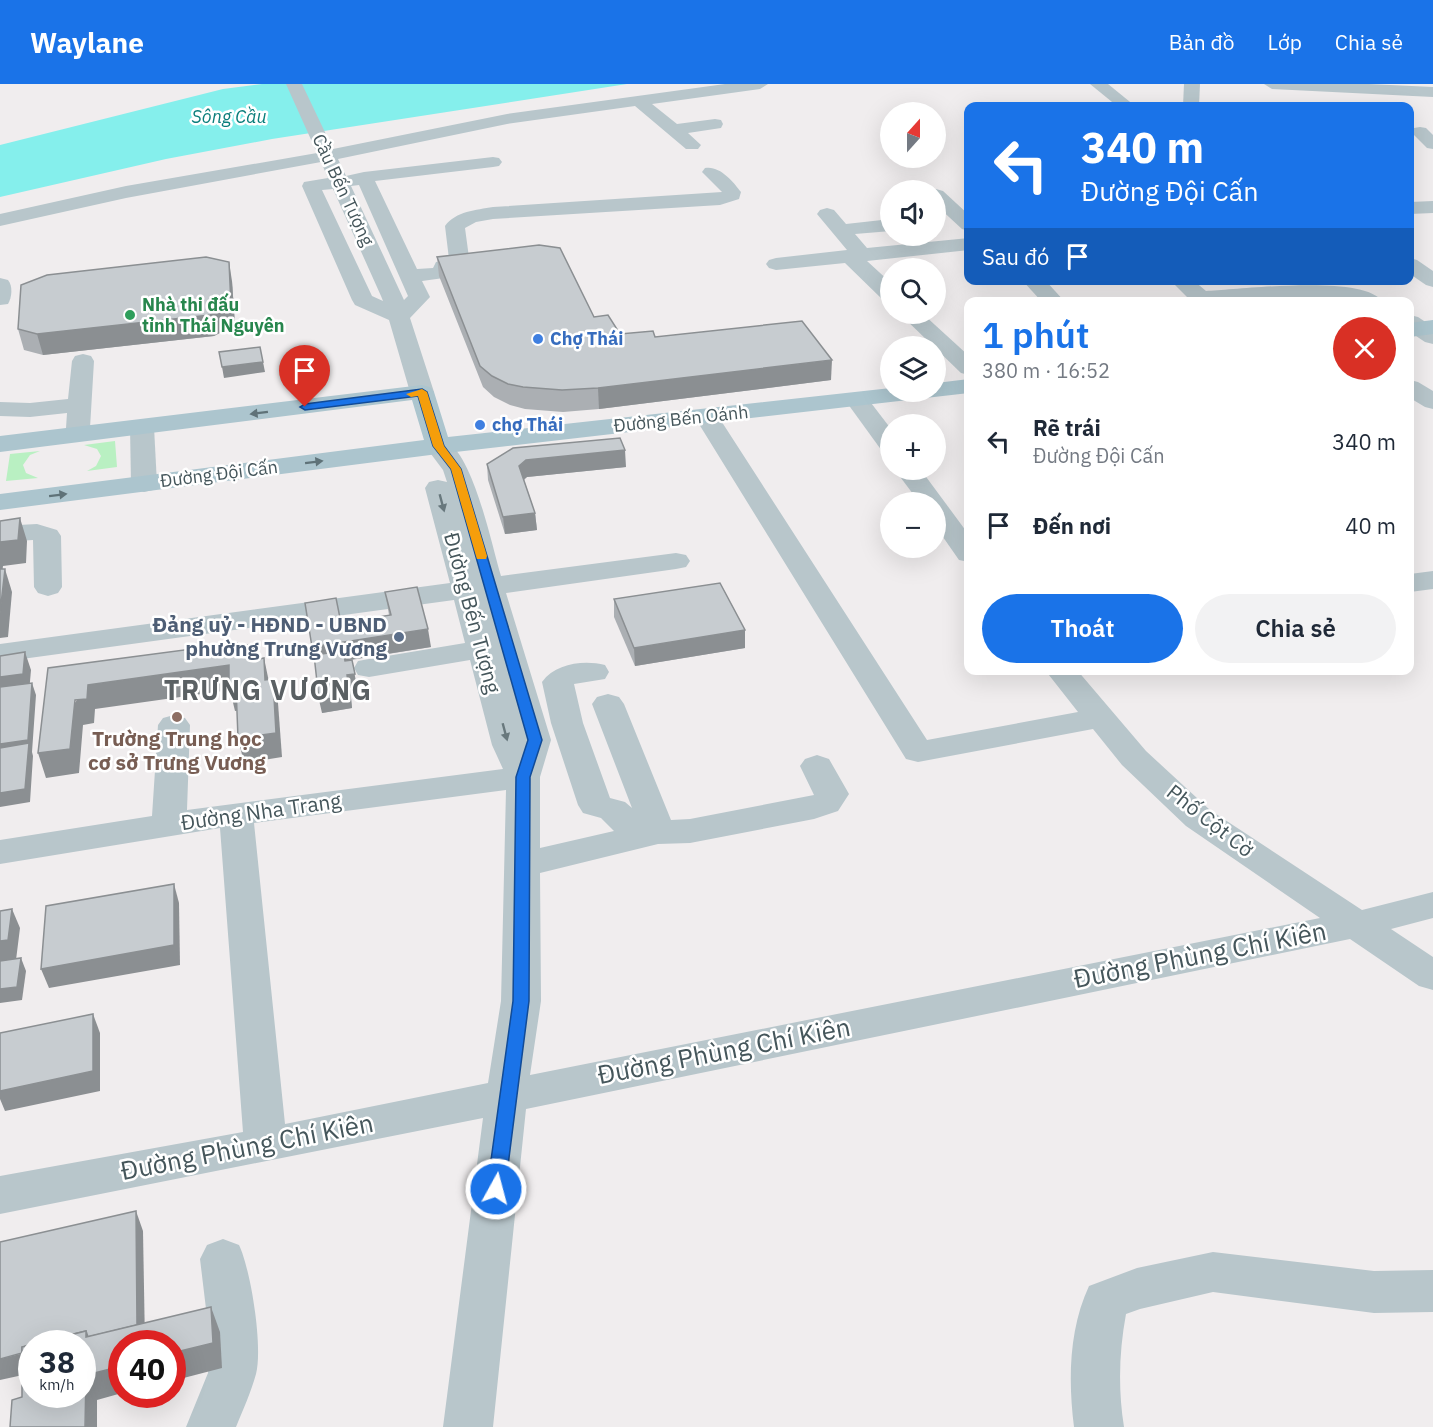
<!DOCTYPE html>
<html lang="vi">
<head>
<meta charset="utf-8">
<style>
	:root { --surface:#fff; --page:#f2f2f3; --text:#1f2937; --muted:#747a83; --accent:#1a73e8 }
	body { margin:0; font-family:"IBM Plex Sans",sans-serif; background:var(--page); color:var(--text); height:100vh; display:flex; flex-direction:column; font-size:22px; white-space:nowrap }
	* { box-sizing:border-box; margin:0 }
	p { font-size:20px; color:var(--muted) }
	.icon { flex:none; width:33px; height:33px; fill:none; stroke:currentColor; stroke-width:2; stroke-linecap:round; stroke-linejoin:round }
	.map { position:relative; flex:1; overflow:hidden }
	.panel { position:absolute; left:964px; top:213px; width:450px; height:378px; display:flex; flex-direction:column; background:var(--surface); border-radius:12px; box-shadow:0 6px 24px #0002 }
	.panel>* { flex:none }
	.banner { position:absolute; left:964px; top:18px; width:450px; height:183px; border-radius:12px; box-shadow:0 6px 24px #0002; background:#1a73e8; color:#fff; overflow:hidden }
	.needle { width:39px; rotate:21deg }
	.tools { position:absolute; left:880px; top:18px; display:grid; gap:12px }
	.tools a { display:grid; place-items:center; width:66px; height:66px; border-radius:50%; background:var(--surface); box-shadow:0 6px 24px #0002; font-size:30px }
	.speed { position:absolute; left:18px; top:1246px; display:flex; gap:12px; font-size:30px; font-weight:700; text-align:center }
	.speed>* { display:grid; place-content:center; width:78px; height:78px; border-radius:50%; background:var(--surface); box-shadow:0 6px 24px #0002; line-height:1 }
	.speed small { font-size:15px; font-weight:400 }
	.speed .limit { border:9px solid #d22; background:#fff; color:#111 }
	.pin { position:absolute; display:grid; place-items:center; width:51px; height:51px; color:#fff; margin:-62px -26px; border-radius:50% 50% 50% 0; rotate:-45deg; box-shadow:0 0 6px #0007 }
	.pin .icon { rotate:45deg }
	.me { position:absolute; width:66px; margin:-33px; rotate:7deg; stroke-linejoin:round; filter:drop-shadow(0 0 4px #0008) }
	.turn { display:flex; align-items:center; gap:21px; height:126px; padding:0 18px; font-size:27px }
	.turn .icon { width:78px; height:78px; stroke-width:2.5 }
	.turn b { display:block; font-size:42px; line-height:51px }
	.then { display:flex; align-items:center; height:57px; padding:0 18px; background:#0003; gap:12px; font-size:22px }
	.round { display:grid; place-items:center; flex:none; width:63px; height:63px; border-radius:32px; background:var(--page) }
	.head { display:flex; align-items:center; justify-content:space-between; height:102px; padding:0 18px }
	h1 { font-size:36px; font-weight:600; line-height:45px; color:var(--accent) }
	.button { display:flex; gap:12px; margin-top:auto; padding:12px 18px }
	.button a { flex:1; height:69px; border-radius:36px; background:var(--accent); color:#fff; font-size:24px; font-weight:600; line-height:69px; text-align:center }
	.button a+a { background:var(--page); color:var(--text) }
	ul { padding:0; list-style:none }
	li { display:flex; align-items:center; gap:18px; height:84px; padding:0 18px }
	li div { flex:1 }
	li b { display:block; font-size:22px }
	li em { font-style:normal }
	header { display:flex; align-items:center; gap:36px; box-sizing:border-box; height:84px; padding:0 30px; background:var(--accent); color:#fff }
	header strong { font-size:28px }
	nav { display:flex; gap:33px; margin-inline-start:auto; font-size:21px }
	.map>svg:first-child { display:block }
	.green { fill:#b9f0c2 }
	.water { fill:#85efec }
	.lines { fill:none; stroke-linecap:round; stroke-linejoin:round }
	.minor { fill:#b8c6cb; fill-rule:evenodd }
	.major { fill:#acc5ce; fill-rule:evenodd }
	.wall { fill:#abafb3 }
	.shaded-wall { fill:#8b8f92 }
	.building { fill:#c7ccd0; stroke:#8b8f92; stroke-width:1.5 }
	.oneway { fill:#5f7278 }
	.oneway2 { fill:#68787d }
	.route { fill:#1a73e8; stroke:#114b97; stroke-width:1.5 }
	.slow { fill:#f59e0b }
	.leisure-dot { fill:#2e9e5b; stroke:#fff; stroke-width:2 }
	.shop-dot { fill:#3f7fe0; stroke:#fff; stroke-width:2 }
	.service-dot { fill:#5c6f8a; stroke:#fff; stroke-width:2 }
	.education-dot { fill:#8d6e63; stroke:#fff; stroke-width:2 }
	.labels { text-anchor:middle; stroke-width:5; stroke-linejoin:round; paint-order:stroke }
	.far-water-label { font-size:18px; font-style:italic; fill:#0a7e7b; stroke:#fff }
	.far-street-label { font-size:18px; fill:#45565b; stroke:#fff }
	.far-leisure-label { font-size:18px; font-weight:bold; fill:#27864d; stroke:#fff; text-anchor:start }
	.far-shop-label { font-size:18px; font-weight:bold; fill:#366cbe; stroke:#fff; text-anchor:start }
	.street-label { font-size:21px; fill:#45565b; stroke:#fff }
	.service-label { font-size:21px; font-weight:bold; fill:#4e5e75; stroke:#fff; text-anchor:end }
	.education-label { font-size:21px; font-weight:bold; fill:#785e54; stroke:#fff }
	.near-street-label { font-size:26px; fill:#45565b; stroke:#fff }
	.district-label { font-size:27px; font-weight:bold; letter-spacing:1.5px; fill:#5a6063; stroke:#fff }
</style>
</head>
<body>
<header>
<strong>Waylane</strong>
<nav><a>Bản đồ</a><a>Lớp</a><a>Chia sẻ</a></nav>
</header>
<div class="map">
<svg width="1433" height="1343" viewBox="0 0 1433 1343">
	<rect width="100%" height="100%" fill="#f0edee"/>
	<g class="green">
		<path d="M115 357 117 383 87 387 96 382 101 372 97 365 84 361Z"/>
		<path d="M40 367 30 371 23 381 26 389 38 394 6 397 10 370Z"/>
	</g>
	<path class="water" d="M262 0H627L272 55 166 75 0 113V61L223 5Z"/>
	<g class="lines">
		<g class="minor">
			<path d="M286 0H302L333 65 507 30 725 0H768L760 5 652 20 677 40 715 35 721 36 723 40 721 44 688 49 701 61 698 65H686L635 22 507 40 338 75 346 92 364 88 493 73 499 74 502 78 499 82 493 83 375 97 417 185 433 184 436 178 449 175 445 142C456 127 476 126 493 123L722 108 702 88 705 84C719 81 733 97 741 108L739 115 720 121 493 135 476 138 465 144 470 181 467 185 454 188 451 193 422 197 430 213 410 234 434 308 430 313 422 315 414 313 410 308 389 236 355 221 352 216 302 102 304 98 328 94 321 78 126 114 0 142V130L126 102 317 69ZM359 101 408 212 404 216 351 102ZM333 105 381 212 383 217 372 212 322 106Z"/>
			<path d="M1090 0H1108L1135 22H1117Z"/>
			<path d="M1184 0H1200L1199 22H1183Z"/>
			<path d="M1264 0H1369L1433 3V13L1272 5Z"/>
			<path d="M1420 43 1426 44 1433 51V65L1427 64 1411 48 1414 44Z"/>
			<path d="M936 105 943 107 969 131V147L962 145 936 121V106H931Z"/>
			<path d="M1433 117V129L1410 130V118Z"/>
			<path d="M827 124 834 126 846 140 891 135V147L855 150 867 164 969 154V166L867 177 891 199V217L883 216 845 179 776 186 769 184 766 180 769 176 776 174 847 166 817 130 820 126Z"/>
			<path d="M1410 174 1417 176 1433 187V203L1426 201 1410 190Z"/>
			<path d="M0 194 8 196C13 202 12 213 8 220L0 221Z"/>
			<path d="M1022 196H1045L1065 218H1042Z"/>
			<path d="M1170 196H1193L1206 207C1239 206 1364 189 1383 218 1358 218 1334 213 1309 213 1270 214 1231 218 1192 218Z"/>
			<path d="M900 230H923L969 272V291L961 289Z"/>
			<path d="M1410 231 1418 233 1433 243V260L1425 258 1410 248Z"/>
			<path d="M83 270 91 272 94 277 90 344 87 349 78 351 69 349 66 344 67 329 30 333 0 332V318L30 319 68 315 72 277 75 272Z"/>
			<path d="M1410 296 1418 298 1433 307V325L1425 323 1410 314Z"/>
			<path d="M857 309 865 311 891 345V370L882 367 845 316 849 311Z"/>
			<path d="M706 325 715 327 718 332 927 656 1078 628 1045 586H1077L1146 667 1210 726 1362 826 1433 808V834L1391 845 1433 873V906L1419 902 1350 855 526 1025 493 1343H443L483 1034 0 1130V1092L243 1048 220 744 0 780V756L152 732 158 641 163 634 174 631 185 634 190 641 187 726 503 685 492 661 470 576 369 593 358 591 354 584 358 577 369 575 465 559 454 516 0 578V560L450 499 425 404 429 398 438 396 447 398 443 386 425 362 429 357C435 355 442 353 447 357 475 377 491 459 501 492L676 469 686 471 690 477 686 483 676 485 506 509 551 656 540 693V764L614 747 601 734 583 729 578 721 551 639 542 598C556 579 584 576 605 581L609 588 605 595 574 600 583 639 610 714 625 718 632 724 592 620 597 613 608 610 619 613 624 620 671 736 690 735 814 711 800 682 805 675 817 671 829 675 849 710 838 727 814 735 690 759 658 760 540 789 541 917 530 991 1320 834 1186 742 1122 681 1093 645 918 678 906 675 694 332 697 327ZM506 706 501 917 488 999 285 1040 254 739Z"/>
			<path d="M142 336 151 338 154 343 157 400 153 406 144 408 135 406 131 400 130 343 133 338Z"/>
			<path d="M895 386H921L969 451V478L959 476 936 443V418H919Z"/>
			<path d="M37 440 57 446 61 452 62 503 58 509 48 512 38 509 34 503 33 456 0 458V442Z"/>
			<path d="M1433 487V505L1410 508V490Z"/>
			<path d="M223 1155 239 1161C251 1186 263 1263 256 1290 251 1308 243 1326 236 1343H186L208 1289 210 1258 200 1175 207 1161Z"/>
			<path d="M1213 1168 1374 1187 1433 1186V1228L1374 1229 1213 1208 1140 1225 1126 1230C1119 1268 1118 1305 1124 1343H1074C1068 1296 1069 1245 1089 1202L1137 1184Z"/>
		</g>
		<g class="major">
			<path d="M1433 236V250L1410 253V239Z"/>
			<path d="M969 295V309L438 370 0 426V410L424 356 412 316 0 368V352L422 301 430 303 434 308 448 353 891 304V308H936V299Z"/>
		</g>
	</g>
	<g class="wall">
		<path d="M437 173 594 233 620 250 655 253 831 296 599 325 563 328 525 325 510 321 494 313 483 303 439 192Z"/>
		<path d="M232 197 235 241 214 252 43 271 24 266 18 245Z"/>
		<path d="M487 380 626 383 527 393 524 396 535 429 537 446 505 450 488 396Z"/>
		<path d="M385 508 431 563 345 577 357 603 350 604 352 624 322 629 341 539 389 531Z"/>
		<path d="M614 515 745 546V564L635 582 614 533Z"/>
	</g>
	<g class="shaded-wall">
		<path d="M229 178 232 197 235 241 214 252 43 271 37 250Z"/>
		<path d="M832 276 831 296 599 325 598 304Z"/>
		<path d="M263 278 265 288 224 294 222 283Z"/>
		<path d="M625 366 626 383 527 393 520 398 519 382 526 376Z"/>
		<path d="M535 429 537 446 505 450 503 433Z"/>
		<path d="M20 434 27 457 26 479 3 482 0 506V458Z"/>
		<path d="M5 485 12 508 8 553 0 554V529Z"/>
		<path d="M428 545 431 563 316 581 312 563Z"/>
		<path d="M745 546V564L635 582 634 564Z"/>
		<path d="M254 560 259 584 255 576Z"/>
		<path d="M25 568 31 586 29 609 0 613V593Z"/>
		<path d="M264 574 269 598 265 596Z"/>
		<path d="M352 576 357 603 350 604 352 624 322 629 319 616 347 591Z"/>
		<path d="M229 581 236 602 242 626 235 627 230 606 95 625 94 639 83 641 79 689 46 694 38 669 88 601Z"/>
		<path d="M273 595 278 619 282 673 244 679 238 654Z"/>
		<path d="M32 599 36 611 32 668 33 672 30 718 0 723V660Z"/>
		<path d="M174 800 179 819 180 881 49 904 41 885Z"/>
		<path d="M12 825 20 844 16 876 0 878V857Z"/>
		<path d="M21 874 26 887 22 916 0 919V905Z"/>
		<path d="M93 930 100 949V1007L5 1027 0 1015V1007Z"/>
		<path d="M136 1127 143 1147 145 1260 82 1276 86 1247Z"/>
		<path d="M211 1223 220 1248 222 1284 172 1297V1269Z"/>
		<path d="M32 1267V1289L0 1296V1275Z"/>
		<path d="M122 1282V1309L97 1316V1343H85L86 1291Z"/>
	</g>
	<g class="building">
		<path d="M539 161 560 164 594 233 608 231 620 250 653 247 655 253 802 237 832 276 598 304 562 306 523 303 508 300 492 292 480 282 437 173Z"/>
		<path d="M206 173 229 178 231 221 210 231 37 250 18 245 21 201 47 191Z"/>
		<path d="M260 263 263 278 222 283 219 268Z"/>
		<path d="M620 354 625 366 526 376 519 382 535 429 503 433 487 380 513 364Z"/>
		<path d="M20 434 18 456 0 458V437Z"/>
		<path d="M0 485H5L0 529Z"/>
		<path d="M720 499 745 546 634 564 614 515Z"/>
		<path d="M417 503 428 545 312 563 305 519 336 514 341 539 391 531 385 508Z"/>
		<path d="M237 559V562L254 560 255 576 264 574 265 596 273 595 276 649 238 654 236 602H229V581L88 601 87 615 75 616 70 665 38 669 48 584Z"/>
		<path d="M343 567 345 577 352 576 355 590 347 591 350 612 319 616 314 571Z"/>
		<path d="M25 568 23 590 0 593V572Z"/>
		<path d="M32 599 28 656 0 660V603Z"/>
		<path d="M29 659 25 705 0 709V664Z"/>
		<path d="M174 800V861L41 885 46 822Z"/>
		<path d="M12 825 8 856 0 857V827Z"/>
		<path d="M21 874 17 903 0 905V877Z"/>
		<path d="M93 930V987L0 1007V949Z"/>
		<path d="M136 1127 137 1241 88 1253 86 1247 32 1260 22 1263V1269L0 1275V1158Z"/>
		<path d="M211 1223 213 1259 172 1269V1260H122V1282L86 1291 85 1343H10L12 1316 22 1313V1263L32 1261V1311H82V1260H34L86 1247V1253Z"/>
	</g>
	<defs><path id="oneway-solid" d="M-6-.8H1V-3.2L6.5 0L1 3.2V.8H-6Z" transform="scale(1.5)"/></defs>
	<g class="oneway">
		<use href="#oneway-solid" transform="translate(259 329) rotate(173)"/>
		<use href="#oneway-solid" transform="translate(314 378) rotate(-7)"/>
		<use href="#oneway-solid" transform="translate(58 411) rotate(-7)"/>
	</g>
	<g class="oneway2">
		<use href="#oneway-solid" transform="translate(442 419) rotate(75)"/>
		<use href="#oneway-solid" transform="translate(505 648) rotate(75)"/>
	</g>
	<path class="route" d="M422 305 427 308 444 362 461 385 542 656 530 693 529 917 505 1105 502 1111 496 1113 490 1111 487 1105 513 917 516 693 528 656 451 385 433 362 418 312 305 326 300 323 305 320Z"/>
	<path class="slow" d="M422 305 427 308 444 362 461 385 487 472 486 475H477L476 472 451 385 433 362 418 312 411 313 406 310Z"/>
	<circle class="leisure-dot" cx="130" cy="231" r="6"/>
	<g class="shop-dot">
		<circle cx="538" cy="255" r="6"/>
		<circle cx="480" cy="341" r="6"/>
	</g>
	<circle class="service-dot" cx="399" cy="553" r="6"/>
	<circle class="education-dot" cx="177" cy="633" r="6"/>
	<g class="labels">
		<g class="far-water-label">
			<text x="229" y="39">Sông Cầu</text>
		</g>
		<g class="far-street-label">
			<text transform="translate(343 106) rotate(65)" y="6">Cầu Bến Tượng</text>
			<text transform="translate(681 335) rotate(-6)" y="6">Đường Bến Oánh</text>
			<text transform="translate(219 390) rotate(-7)" y="6">Đường Đội Cấn</text>
		</g>
		<g class="far-leisure-label">
			<text x="142" y="227">Nhà thi đấu<tspan x="142" dy="21">tỉnh Thái Nguyên</tspan></text>
		</g>
		<g class="far-shop-label">
			<text x="550" y="261">Chợ Thái</text>
			<text x="492" y="347">chợ Thái</text>
		</g>
		<g class="street-label">
			<text transform="translate(472 529) rotate(75)" y="7">Đường Bến Tượng</text>
			<text transform="translate(261 728) rotate(-8)" y="7">Đường Nha Trang</text>
			<text transform="translate(1210 737) rotate(38)" y="7">Phố Cột Cờ</text>
		</g>
		<g class="service-label">
			<text x="387" y="548">Đảng uỷ - HĐND - UBND<tspan x="387" dy="24">phường Trưng Vương</tspan></text>
		</g>
		<g class="education-label">
			<text x="177" y="662">Trường Trung học<tspan x="177" dy="24">cơ sở Trưng Vương</tspan></text>
		</g>
		<g class="near-street-label">
			<text transform="translate(1200 871) rotate(-11)" y="9">Đường Phùng Chí Kiên</text>
			<text transform="translate(724 967) rotate(-11)" y="9">Đường Phùng Chí Kiên</text>
			<text transform="translate(247 1063) rotate(-11)" y="9">Đường Phùng Chí Kiên</text>
		</g>
		<g class="district-label">
			<text x="268" y="616">TRƯNG VƯƠNG</text>
		</g>
	</g>
</svg>
<div class="tools">
<a><svg class="needle" viewBox="-14 -14 28 28"><path d="M0-13l5 13h-10z" fill="#e53935"/><path d="M0 13l5-13h-10z" fill="#747a83"/></svg></a>
<a><svg class="icon" aria-label="sound" viewBox="0 0 24 24"><path d="M4 9h4l5-4v14l-5-4H4zM17 9q2 3 0 6"/></svg></a>
<a><svg class="icon" aria-label="search" viewBox="0 0 24 24"><circle cx="10" cy="10" r="6"/><path d="M15 15l6 6"/></svg></a>
<a><svg class="icon" aria-label="layers" viewBox="0 0 24 24"><path d="M12 4l9 5-9 5-9-5zM3 14l9 5 9-5"/></svg></a>
<a>+</a>
<a>−</a>
</div>
<div class="speed"><div>38<small>km/h</small></div><div class="limit">40</div></div>
<div class="pin" style="left:305px;top:323px;background:#d93025"><svg class="icon" aria-label="arrive" viewBox="0 0 24 24"><path d="M6 21V4h12l-3 4 3 4H6"/></svg></div>
<svg class="me" style="left:496px;top:1105px" viewBox="-20 -20 40 40"><circle r="17" fill="#1a73e8" stroke="#fff" stroke-width="3"/><path d="M0-11L8 9 0 5-8 9z" fill="#fff"/></svg>
<div class="banner">
<div class="turn"><svg class="icon" aria-label="left" viewBox="0 0 24 24"><path d="M17 20v-9H6M10 6l-5 5 5 5"/></svg><div><b>340 m</b>Đường Đội Cấn</div></div>
<div class="then">Sau đó<svg class="icon" aria-label="arrive" viewBox="0 0 24 24"><path d="M6 21V4h12l-3 4 3 4H6"/></svg></div>
</div>
<section class="panel">
<div class="head"><div><h1>1 phút</h1><p>380 m · 16:52</p></div><a class="round" style="background:#d93025;color:#fff"><svg class="icon" aria-label="close" viewBox="0 0 24 24"><path d="M6 6l12 12M18 6L6 18"/></svg></a></div>
<ul>
<li><svg class="icon" aria-label="left" viewBox="0 0 24 24"><path d="M17 20v-9H6M10 6l-5 5 5 5"/></svg><div><b>Rẽ trái</b><p>Đường Đội Cấn</p></div><em>340 m</em></li>
<li><svg class="icon" aria-label="arrive" viewBox="0 0 24 24"><path d="M6 21V4h12l-3 4 3 4H6"/></svg><div><b>Đến nơi</b></div><em>40 m</em></li>
</ul>
<div class="button"><a>Thoát</a><a>Chia sẻ</a></div>
</section>
</div>
</body>
</html>
